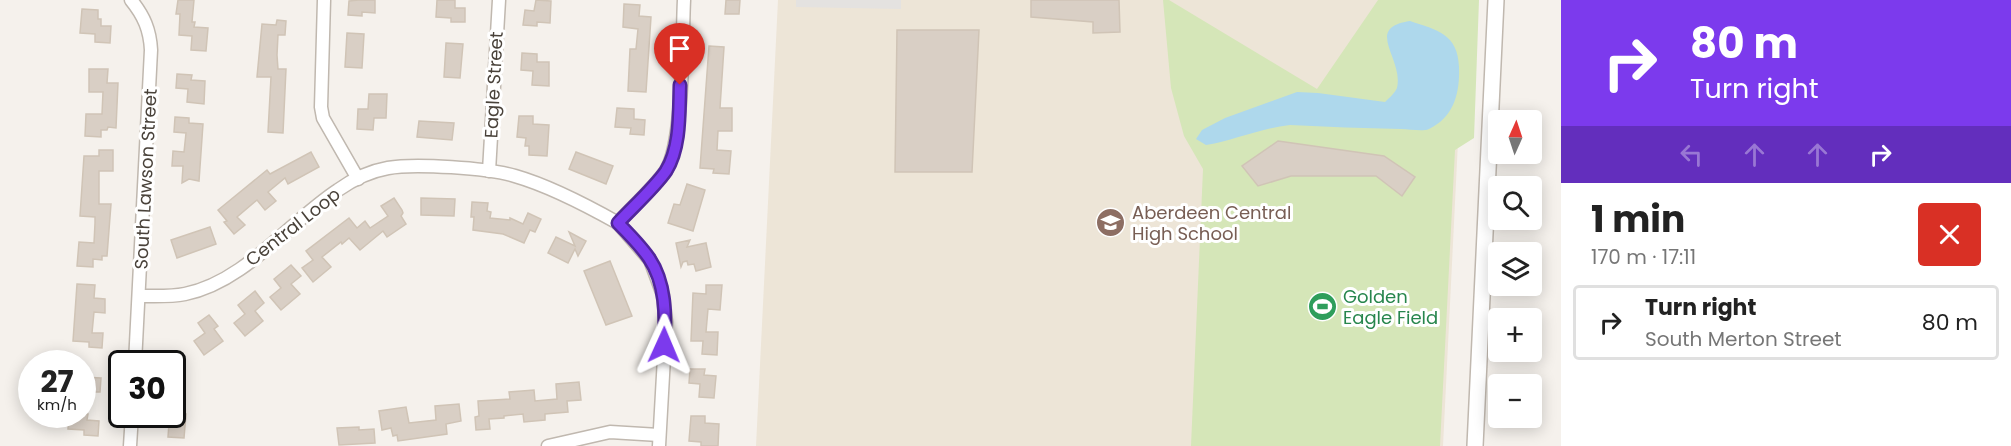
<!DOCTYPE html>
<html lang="en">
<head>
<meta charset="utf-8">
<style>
	:root { --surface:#fff; --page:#f2f2f2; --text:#222; --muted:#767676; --line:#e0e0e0 }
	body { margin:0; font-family:Poppins,sans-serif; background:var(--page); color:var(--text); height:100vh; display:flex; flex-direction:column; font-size:22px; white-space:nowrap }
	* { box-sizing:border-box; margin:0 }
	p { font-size:20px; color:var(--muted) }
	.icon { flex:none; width:33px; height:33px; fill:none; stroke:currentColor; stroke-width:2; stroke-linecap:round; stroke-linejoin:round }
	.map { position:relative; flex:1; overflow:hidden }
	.drawer { display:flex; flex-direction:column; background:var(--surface); width:450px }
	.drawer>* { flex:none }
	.hud { background:#7c3aed; color:#fff; overflow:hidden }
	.needle { width:39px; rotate:3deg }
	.tools { position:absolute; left:1488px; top:110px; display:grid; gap:12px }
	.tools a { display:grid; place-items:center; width:54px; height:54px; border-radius:6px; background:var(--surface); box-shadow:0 3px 15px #0003; font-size:30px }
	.speed { position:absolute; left:18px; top:350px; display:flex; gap:12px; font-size:30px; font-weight:700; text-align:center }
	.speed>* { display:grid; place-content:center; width:78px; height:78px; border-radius:50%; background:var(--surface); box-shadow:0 3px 15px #0003; line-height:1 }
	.speed small { font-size:15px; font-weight:400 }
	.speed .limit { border:3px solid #111; border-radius:9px; background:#fff; color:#111 }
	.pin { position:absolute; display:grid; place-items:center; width:51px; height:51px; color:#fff; margin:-62px -26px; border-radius:50% 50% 50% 0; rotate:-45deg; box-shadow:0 0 6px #0007 }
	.pin .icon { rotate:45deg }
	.me { position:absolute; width:66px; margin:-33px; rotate:1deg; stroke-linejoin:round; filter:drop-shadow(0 0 4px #0008) }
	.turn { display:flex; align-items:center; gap:21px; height:126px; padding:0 30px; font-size:27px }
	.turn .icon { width:78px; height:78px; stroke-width:2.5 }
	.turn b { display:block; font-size:42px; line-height:51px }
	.lanes { display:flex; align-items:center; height:57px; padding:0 30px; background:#0003; justify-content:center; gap:30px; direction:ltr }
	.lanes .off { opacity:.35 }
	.round { display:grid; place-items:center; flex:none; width:63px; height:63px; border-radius:6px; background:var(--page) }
	.overview { display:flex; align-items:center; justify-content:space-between; height:102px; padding:0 30px }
	h1 { font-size:36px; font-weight:700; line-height:45px }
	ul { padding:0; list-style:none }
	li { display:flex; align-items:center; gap:18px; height:75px; margin:0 12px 9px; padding:0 18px; border:3px solid var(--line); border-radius:6px }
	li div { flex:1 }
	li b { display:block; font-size:22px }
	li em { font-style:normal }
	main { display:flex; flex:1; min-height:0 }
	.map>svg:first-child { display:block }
	.education { fill:#ede5d7 }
	.green { fill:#d5e6b8 }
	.parking { fill:#e4e2e0 }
	.water { fill:#aed8ec }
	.building { fill:#d9cfc5; stroke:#d0c4b6; stroke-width:1.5 }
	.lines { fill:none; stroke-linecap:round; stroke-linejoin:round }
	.minor-casing { stroke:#c0b8af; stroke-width:15 }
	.tertiary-casing { stroke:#c0b8af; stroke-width:18 }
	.minor { stroke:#fff; stroke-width:12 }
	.tertiary { stroke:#fff; stroke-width:15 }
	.route-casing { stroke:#51269a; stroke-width:15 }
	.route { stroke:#7c3aed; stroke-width:10 }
	.labels { text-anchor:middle; stroke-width:6; stroke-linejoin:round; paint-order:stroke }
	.street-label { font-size:18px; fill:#49423a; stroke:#fff }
	.education-label { font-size:18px; fill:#785e54; stroke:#fff; text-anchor:start }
	.leisure-label { font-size:18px; fill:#27864d; stroke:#fff; text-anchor:start }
</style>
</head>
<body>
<main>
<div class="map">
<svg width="1561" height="446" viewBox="0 0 1561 446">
	<rect width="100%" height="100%" fill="#f5f1ec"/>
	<path class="education" d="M778 0H1465L1443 446H756Z"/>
	<path class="green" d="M1163 0H1169L1317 89 1378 0H1479L1474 138 1455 150 1440 446H1191L1203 169 1184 136 1171 88Z"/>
	<path class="parking" d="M796 0H901V9L796 7Z"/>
	<path class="water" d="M1410 21C1437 30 1458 34 1459 67 1460 93 1454 117 1429 129 1422 132 1410 129 1401 129 1364 128 1327 127 1290 125 1261 128 1235 140 1206 145L1196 139 1202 130 1225 118 1297 92 1318 93 1385 102C1389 98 1395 93 1397 88 1404 58 1363 28 1410 21Z"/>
	<g class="building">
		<path d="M178 0H194L192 22H195L194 27 208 28 206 51 191 50 192 36 179 35 180 14H176Z"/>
		<path d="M359 0H375V13L362 12V16L348 15 349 1Z"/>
		<path d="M437 0H455V8H465V22H451V18L436 17Z"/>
		<path d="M536 0 551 1 550 23 537 22V26L523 25 525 10 534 11Z"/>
		<path d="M726 0H740L739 14H725Z"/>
		<path d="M1031 0H1119L1120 32 1093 33V22L1031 17Z"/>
		<path d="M624 4 640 5 639 16 651 17 646 92 628 91 630 49H636L638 29 623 27Z"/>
		<path d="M82 9 98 10V19H101V26H111L110 43 95 42V34L80 33Z"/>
		<path d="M277 20 286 21 285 35H278L277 55 278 69H286L283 133 268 132 271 77H257L262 24 276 25Z"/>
		<path d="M897 30H979L972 172H895Z"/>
		<path d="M347 33 364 34 362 68 345 67Z"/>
		<path d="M446 43 463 44 460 78 444 77Z"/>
		<path d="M709 46 724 47 720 108H732V131H718L717 150 731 151 729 174 713 173 714 169 700 168Z"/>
		<path d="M522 53 537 54V62H549V86L532 85 533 71 521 70Z"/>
		<path d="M89 69H108L107 83H118L116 128 108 127 107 130H101V137L85 136 86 114H102L103 92H89Z"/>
		<path d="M177 74 192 75 191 80 205 81 204 104 187 102 188 89 176 88Z"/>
		<path d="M369 94H387L386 118H374L373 130 357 129 358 109H368Z"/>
		<path d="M617 108 634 109V119L645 120 644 135 630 134 631 128 615 127Z"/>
		<path d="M519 116H533V124L549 125 547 156 529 155V146H525L526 138 517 137Z"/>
		<path d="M175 117 189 118V123L203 124 199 181 189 179 182 183 183 166H172L173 151 184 152 186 133 174 132Z"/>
		<path d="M419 121 454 123 452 140 417 137Z"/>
		<path d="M1278 141 1384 156 1415 177 1402 196 1376 176H1291L1258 186 1242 166Z"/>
		<path d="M99 150H113V171H99V204H111L107 256H102V260L93 259V267L77 266 79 242 94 243 95 223V217L80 216 84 156H99Z"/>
		<path d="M311 152 319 167 288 184 285 178 268 192 276 201 265 210 257 200 237 217 245 225 234 234 224 222 227 221 218 210 267 170 270 174Z"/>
		<path d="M576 152 613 166 606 184 569 169Z"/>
		<path d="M687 184 705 190 693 231 668 223 674 204 680 205Z"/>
		<path d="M394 198 402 210 403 213 401 216 406 224 387 237 383 231 360 250 349 238 342 244 341 242 322 257 331 267 313 282 302 268 313 260 306 251 349 218 357 228 365 221 370 228 388 216 381 206Z"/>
		<path d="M421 198 455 199 454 216 421 215Z"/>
		<path d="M472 202 488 203 487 211 491 212 490 218 510 220V218L523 224 528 213 541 219 535 232 530 230 524 243 503 234 473 230 474 217H471Z"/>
		<path d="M210 227 216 244 177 258 171 240Z"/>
		<path d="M569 232 586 241 578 256 575 249 568 263 548 253 556 237 575 246Z"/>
		<path d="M690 240 687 247 706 243 711 267 696 271 694 264 688 265 687 261 683 262 681 267 676 243Z"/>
		<path d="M610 261 632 316 606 325 584 271Z"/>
		<path d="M291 265 301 276 291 284 300 294 281 310 270 297 281 288 274 279Z"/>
		<path d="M77 284 95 285 94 298 105 299V313L94 312 92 333H103L102 348 89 347V342L73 341Z"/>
		<path d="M706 285H722L720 310 708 309 706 332H718L717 355 702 354 703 341H691L693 293 706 294Z"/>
		<path d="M255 291 264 303 255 311 263 321 245 336 234 323 245 314 238 305Z"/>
		<path d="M209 315 218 326 214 329 223 341 204 355 194 341 205 333 198 323Z"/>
		<path d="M162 351 177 352V363H161Z"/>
		<path d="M690 369H705L704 375 716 376 714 398 699 397 700 384 689 383Z"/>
		<path d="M82 377 101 378 100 392H87V387L82 386Z"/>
		<path d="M579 382 581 400 567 401 568 412 545 414V420L524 422 523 414 504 416V418L489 419 490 429 476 430 475 417 479 416 478 401 510 399 509 392 534 390 535 401 557 399 556 384Z"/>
		<path d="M459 404 461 421 446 424 447 434 398 441 397 435 393 436 391 428 382 430 379 411 406 407 409 423 436 420 435 406Z"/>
		<path d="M172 413 186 414 184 438 168 437 169 423 144 421 145 414Z"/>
		<path d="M69 414H88L87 420 99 421 98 436 84 435V430L68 429Z"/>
		<path d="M691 416H705V423L719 424 718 446H701V442L689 441Z"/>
		<path d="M359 427V430L374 429 375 443 339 445 337 428Z"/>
	</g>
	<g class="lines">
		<defs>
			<g id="minor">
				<path d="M131 0C144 16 150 30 151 50L135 363"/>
				<path d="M324 0 321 107 323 118 358 179"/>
				<path d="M489 171 499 0"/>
				<path d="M140 296C155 296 170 297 185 294 245 282 289 222 338 190 352 180 371 171 388 168 414 163 489 168 515 176 550 186 586 205 618 223"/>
				<path d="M130 446 132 414"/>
				<path d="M548 446 610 432 659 435"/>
				<path d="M659 446 666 322 663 295 650 260 618 223C633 206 652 190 665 172 684 145 682 37 684 0"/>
			</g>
			<path id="tertiary" d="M1475 446 1496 0"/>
		</defs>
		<use href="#minor" class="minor-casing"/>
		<use href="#tertiary" class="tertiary-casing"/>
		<use href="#minor" class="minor"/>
		<use href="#tertiary" class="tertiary"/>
	</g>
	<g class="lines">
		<defs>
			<path id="route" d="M664 345C666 316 666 283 649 258 640 245 629 234 618 223 632 208 655 187 666 171 681 147 679 112 680 85"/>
		</defs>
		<use href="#route" class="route-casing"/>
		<use href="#route" class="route"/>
	</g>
	<defs>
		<symbol id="school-disc" viewBox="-11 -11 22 22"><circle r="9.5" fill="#8d6e63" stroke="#fff"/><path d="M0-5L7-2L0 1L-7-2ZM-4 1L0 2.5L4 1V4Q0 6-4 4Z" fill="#fff"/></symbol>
		<symbol id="stadium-disc" viewBox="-11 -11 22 22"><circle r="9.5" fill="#2e9e5b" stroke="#fff"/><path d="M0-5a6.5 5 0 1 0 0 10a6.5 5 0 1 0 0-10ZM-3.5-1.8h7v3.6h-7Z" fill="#fff"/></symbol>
	</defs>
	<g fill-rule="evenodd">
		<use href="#school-disc" x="1094" y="206" width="33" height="33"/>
		<use href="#stadium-disc" x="1306" y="290" width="33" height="33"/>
	</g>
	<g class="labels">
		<g class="street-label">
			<text transform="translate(494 85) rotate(-87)" y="6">Eagle Street</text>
			<text transform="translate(146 179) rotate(-87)" y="6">South Lawson Street</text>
			<text transform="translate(293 227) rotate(-38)" y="6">Central Loop</text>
		</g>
		<g class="education-label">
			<text x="1132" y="219">Aberdeen Central<tspan x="1132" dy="21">High School</tspan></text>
		</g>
		<g class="leisure-label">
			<text x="1343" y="303">Golden<tspan x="1343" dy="21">Eagle Field</tspan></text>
		</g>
	</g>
</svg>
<div class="tools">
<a><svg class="needle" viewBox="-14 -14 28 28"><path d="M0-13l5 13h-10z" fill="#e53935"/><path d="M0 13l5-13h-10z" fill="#767676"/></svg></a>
<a><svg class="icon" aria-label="search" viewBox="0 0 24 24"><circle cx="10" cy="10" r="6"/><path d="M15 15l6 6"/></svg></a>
<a><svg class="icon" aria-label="layers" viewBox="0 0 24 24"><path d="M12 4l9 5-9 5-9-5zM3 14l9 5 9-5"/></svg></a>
<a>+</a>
<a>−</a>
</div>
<div class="speed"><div>27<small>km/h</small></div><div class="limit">30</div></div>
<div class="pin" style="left:680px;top:85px;background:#d93025"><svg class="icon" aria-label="arrive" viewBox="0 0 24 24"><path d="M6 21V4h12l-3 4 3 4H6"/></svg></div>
<svg class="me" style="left:664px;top:345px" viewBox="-20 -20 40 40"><path d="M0-17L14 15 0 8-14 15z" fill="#7c3aed" stroke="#fff" stroke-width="4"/></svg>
</div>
<section class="drawer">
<div class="hud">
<div class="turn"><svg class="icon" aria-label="right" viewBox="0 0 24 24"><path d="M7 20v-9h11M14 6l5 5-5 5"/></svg><div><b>80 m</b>Turn right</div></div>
<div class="lanes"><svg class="icon off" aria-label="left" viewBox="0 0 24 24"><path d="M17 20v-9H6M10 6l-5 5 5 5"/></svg><svg class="icon off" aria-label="ahead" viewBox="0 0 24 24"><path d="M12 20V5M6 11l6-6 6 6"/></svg><svg class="icon off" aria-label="ahead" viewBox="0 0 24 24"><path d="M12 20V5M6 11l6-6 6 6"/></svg><svg class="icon" aria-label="right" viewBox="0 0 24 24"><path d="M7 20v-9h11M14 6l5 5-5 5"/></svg></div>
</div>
<div class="overview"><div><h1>1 min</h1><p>170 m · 17:11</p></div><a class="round" style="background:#d93025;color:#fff"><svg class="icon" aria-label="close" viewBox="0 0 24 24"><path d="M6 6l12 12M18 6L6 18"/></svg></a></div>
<ul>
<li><svg class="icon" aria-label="right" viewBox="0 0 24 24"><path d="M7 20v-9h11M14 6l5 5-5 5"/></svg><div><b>Turn right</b><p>South Merton Street</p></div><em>80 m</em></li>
</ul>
</section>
</main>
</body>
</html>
